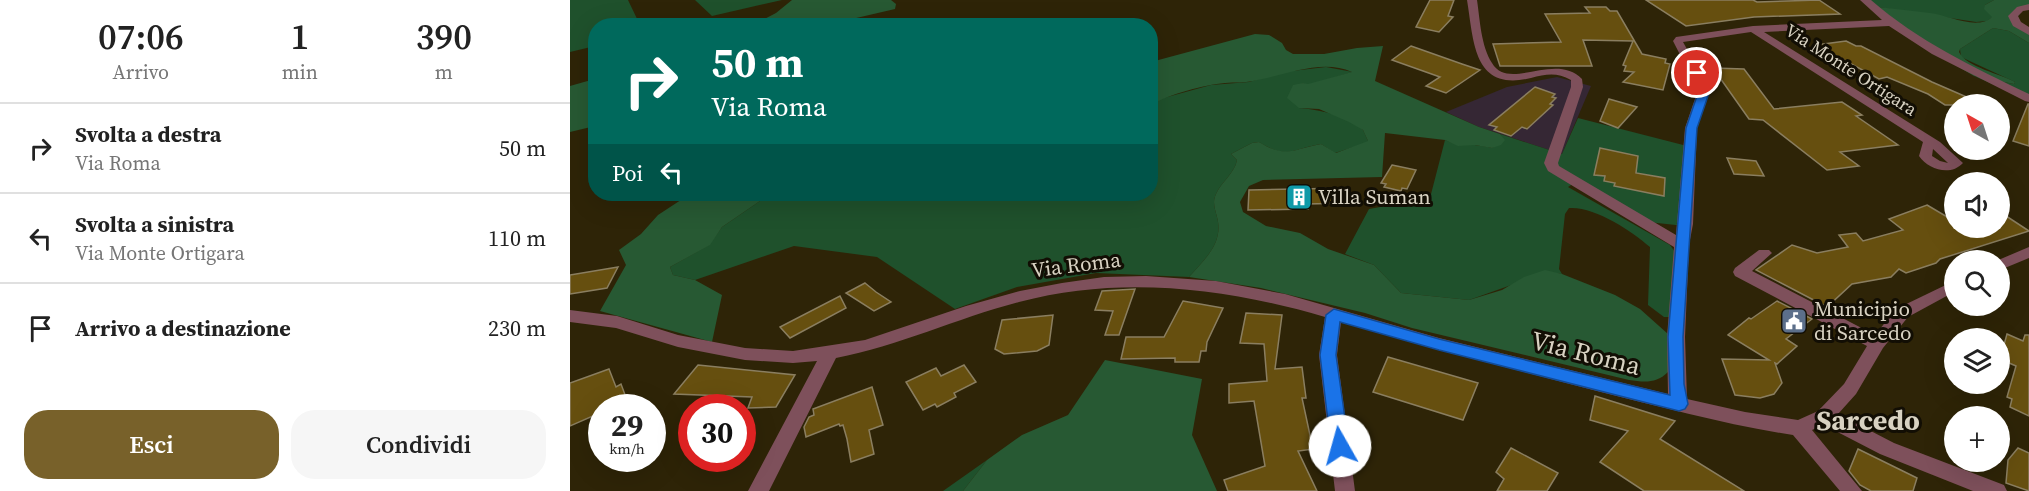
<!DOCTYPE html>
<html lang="it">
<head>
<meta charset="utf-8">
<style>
	:root { --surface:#fff; --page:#f6f6f6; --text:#222; --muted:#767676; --line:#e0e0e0; --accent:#78612a }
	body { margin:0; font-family:"Source Serif 4",serif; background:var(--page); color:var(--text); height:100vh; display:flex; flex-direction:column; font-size:22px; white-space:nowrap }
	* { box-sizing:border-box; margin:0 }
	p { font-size:20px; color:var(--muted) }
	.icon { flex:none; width:33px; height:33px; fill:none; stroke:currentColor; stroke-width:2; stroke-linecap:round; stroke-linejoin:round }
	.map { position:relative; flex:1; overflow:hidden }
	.panel { display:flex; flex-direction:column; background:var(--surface); width:570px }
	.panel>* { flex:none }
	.guide { position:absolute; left:18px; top:18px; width:570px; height:183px; border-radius:24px; box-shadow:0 6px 24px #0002; background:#00695c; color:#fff; overflow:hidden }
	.needle { width:39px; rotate:321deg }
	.controls { position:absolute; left:1374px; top:94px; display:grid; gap:12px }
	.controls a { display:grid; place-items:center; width:66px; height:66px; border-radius:50%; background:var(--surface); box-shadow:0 6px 24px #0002; font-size:30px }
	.speed { position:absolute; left:18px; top:394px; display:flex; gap:12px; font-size:30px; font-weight:700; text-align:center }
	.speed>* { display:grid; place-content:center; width:78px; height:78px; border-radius:50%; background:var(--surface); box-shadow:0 6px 24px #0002; line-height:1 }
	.speed small { font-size:15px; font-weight:400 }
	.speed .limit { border:9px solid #d22; background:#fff; color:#111 }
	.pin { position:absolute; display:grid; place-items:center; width:51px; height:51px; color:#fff; margin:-26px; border:3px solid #fff; border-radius:50%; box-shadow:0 2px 6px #0007 }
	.me { position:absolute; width:66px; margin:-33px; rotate:353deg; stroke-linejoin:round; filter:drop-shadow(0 0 4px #0008) }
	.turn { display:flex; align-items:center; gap:21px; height:126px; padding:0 24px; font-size:27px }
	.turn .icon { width:78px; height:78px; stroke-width:2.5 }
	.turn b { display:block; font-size:42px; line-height:51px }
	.then { display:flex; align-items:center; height:57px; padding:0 24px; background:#0003; gap:12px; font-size:22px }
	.eta { display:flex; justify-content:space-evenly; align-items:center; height:102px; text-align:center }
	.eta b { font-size:36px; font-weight:600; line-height:42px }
	.cta { display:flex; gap:12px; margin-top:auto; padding:12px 24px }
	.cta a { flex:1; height:69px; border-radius:24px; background:var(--accent); color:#fff; font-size:24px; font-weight:600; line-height:69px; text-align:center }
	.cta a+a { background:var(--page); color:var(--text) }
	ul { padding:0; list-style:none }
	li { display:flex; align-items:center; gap:18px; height:90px; padding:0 24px; border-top:2px solid var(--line) }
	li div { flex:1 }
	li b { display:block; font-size:22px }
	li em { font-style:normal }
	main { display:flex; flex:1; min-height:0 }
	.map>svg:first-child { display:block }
	.industrial { fill:#352734 }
	.green { fill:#1f512c }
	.forest { fill:#275933 }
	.building { fill:#664f0f; stroke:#8a7e60; stroke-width:1.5 }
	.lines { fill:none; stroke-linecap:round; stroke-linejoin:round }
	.minor { fill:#7e505b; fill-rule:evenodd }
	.route { fill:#1a73e8; stroke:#114b97; stroke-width:1.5 }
	.labels { text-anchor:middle; stroke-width:6; stroke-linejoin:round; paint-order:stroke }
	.far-street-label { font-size:18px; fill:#d8d2c2; stroke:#120e04 }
	.poi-label { font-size:21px; fill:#d8d2c2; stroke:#120e04; text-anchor:start }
	.street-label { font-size:21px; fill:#d8d2c2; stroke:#120e04 }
	.near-street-label { font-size:26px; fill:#d8d2c2; stroke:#120e04 }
	.near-quarter-label { font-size:28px; font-weight:bold; fill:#d8d2c2; stroke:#120e04 }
</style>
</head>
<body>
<main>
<section class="panel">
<div class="eta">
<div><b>07:06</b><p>Arrivo</p></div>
<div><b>1</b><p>min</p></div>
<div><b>390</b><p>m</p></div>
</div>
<ul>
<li><svg class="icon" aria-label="right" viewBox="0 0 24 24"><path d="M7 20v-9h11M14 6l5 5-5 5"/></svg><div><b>Svolta a destra</b><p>Via Roma</p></div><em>50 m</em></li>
<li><svg class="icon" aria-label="left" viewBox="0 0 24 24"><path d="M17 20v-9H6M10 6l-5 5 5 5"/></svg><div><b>Svolta a sinistra</b><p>Via Monte Ortigara</p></div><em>110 m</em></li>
<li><svg class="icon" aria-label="arrive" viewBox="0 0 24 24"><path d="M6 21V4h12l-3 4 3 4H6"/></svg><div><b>Arrivo a destinazione</b></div><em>230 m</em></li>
</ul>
<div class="cta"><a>Esci</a><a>Condividi</a></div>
</section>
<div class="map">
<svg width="1459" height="491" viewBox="0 0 1459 491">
	<rect width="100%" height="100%" fill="#2e2407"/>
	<path class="industrial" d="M987 77 1021 86 992 154 909 127 876 112 937 87Z"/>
	<g class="green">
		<path d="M0 0H58L70 25 26 26 25 46 0 52Z"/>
		<path d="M125 0H212L142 16Z"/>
		<path d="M1300 0H1424L1415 5 1423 17 1417 21 1406 22 1308 7Z"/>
		<path d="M1423 28 1439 31 1459 43V100L1404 76 1444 84 1445 82 1391 57 1390 49Z"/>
		<path d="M756 67 783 72 738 85 732 83 729 108C747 109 779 116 792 129 795 132 796 138 799 142L765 153 751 144C721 149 718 160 689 142L682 143 661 154 667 160C665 173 651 182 646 194 642 202 645 209 647 217 654 243 635 259 619 277L526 273 447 287 385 309 307 257 224 246 125 280 103 275 100 267 139 245 152 227 200 194H580L581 105 590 99 641 85 679 82 713 72Z"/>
		<path d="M1008 118 1121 147 1115 226 1078 222 1009 180 998 187 1100 245 1105 252 1100 317H1094L1078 305 1080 247C1062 231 1024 206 999 208L995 214 989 269 992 274 978 272 899 300 831 293 804 265 775 254 799 209 860 198 875 140C891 147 906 143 922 148L934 140 930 134 992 154Z"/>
		<path d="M417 460 393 491H373Z"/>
	</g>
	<g class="forest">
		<path d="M222 0H321L326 4 325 9 282 19 267 25H183L206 13Z"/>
		<path d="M1424 0H1459V7L1453 9 1446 19 1459 28V43L1439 31 1423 28 1390 49 1389 52C1396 67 1431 74 1445 82L1444 84 1404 76 1375 59 1308 7C1326 9 1343 11 1360 13 1378 15 1407 31 1422 17L1414 9 1415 5Z"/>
		<path d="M685 34 699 35 712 43 716 50 723 54H754L787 48 813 46 805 81 909 127 930 134 935 140 931 145 922 148 905 145 888 146 875 140 815 133 812 177 693 180 679 186 670 202 673 212 696 226 730 233 758 249 804 265 831 293 899 300 932 290 954 277 975 270 992 274 1045 295 1070 309 1098 334V372C1086 384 1074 382 1059 380L842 328 795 313 691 288 619 277C635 259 654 243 647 217 645 209 642 202 646 194 651 182 665 173 667 160L661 154 682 143 689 142C717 159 722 149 751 144L766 153 798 141 793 130 779 122 749 109 729 108 717 98 723 85 733 83 738 84 782 72C751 58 714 76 683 81 674 83 665 82 655 83 634 85 599 94 581 105V62Z"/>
		<path d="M21 80 25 81V126L0 132V86Z"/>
		<path d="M120 194H200L152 227 140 245 100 267 103 275 125 280 152 295 142 342 30 311 56 265 49 250 71 234 88 215Z"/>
		<path d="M535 360 632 379 622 435 647 491H393L417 460 452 435 498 415Z"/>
	</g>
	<g class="building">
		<path d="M860 0H884L878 16 883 17 869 32 846 27Z"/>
		<path d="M1076 0H1183L1187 2 1249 0 1270 14 1184 17 1116 26Z"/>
		<path d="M1015 7H1036L1040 11H1047L1072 54 1096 59 1095 63 1100 64 1093 90 1053 82 1064 72 1054 71 1056 66 1053 65 1063 41 1013 40 1022 66H930L923 44 991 42 975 14 1020 13Z"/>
		<path d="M1276 41 1286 46H1291L1362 82 1415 105H1375L1358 94 1317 77 1309 79 1246 45Z"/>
		<path d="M841 46 892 64 910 70 876 93 856 86 870 77 822 60Z"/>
		<path d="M1143 68 1174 69 1204 109 1272 102 1292 115 1286 116 1328 145 1270 152 1289 166 1257 170 1193 120 1179 119Z"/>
		<path d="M965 87 985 94 982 97 986 98 980 104 983 105 957 129 952 127 941 136 924 130 927 127 919 125Z"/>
		<path d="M1039 99 1067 107 1048 128 1030 121Z"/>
		<path d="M1458 104H1459V146L1443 141Z"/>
		<path d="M1030 148 1068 156 1066 173 1095 178 1094 196 1044 186 1045 183 1034 181 1035 176 1024 175Z"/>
		<path d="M1157 158 1186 161 1194 176 1164 174Z"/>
		<path d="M822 165 846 170 837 189 832 188 831 191 814 187 816 184 811 183Z"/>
		<path d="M779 188 781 203 737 204 738 209 678 210 679 190Z"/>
		<path d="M1357 205 1384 221V228H1430V212L1459 231 1370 259 1366 263 1336 273 1329 269 1321 277 1282 284 1257 307 1186 270 1222 245 1247 253 1278 247 1269 235 1286 233 1293 241 1333 230 1319 219Z"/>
		<path d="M48 267 37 288 0 294V275Z"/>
		<path d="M295 283 306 292 321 302 304 311 276 293Z"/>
		<path d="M565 289 549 335H535L543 311 525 310 532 291Z"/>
		<path d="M270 296 276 308 220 338 210 327Z"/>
		<path d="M613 301 653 308 637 342 636 351H631L629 362H605V358L551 359 556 337H594Z"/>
		<path d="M1207 301 1242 319 1216 339 1227 346 1207 364 1205 363 1212 383 1204 394 1190 398 1165 395 1152 359 1199 360 1158 335 1179 318 1181 319Z"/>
		<path d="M676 313 712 315 705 369 732 367 736 398H732L743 449 728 451 747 491H658L654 480 695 466 684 401 659 403V384L697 381 694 344 670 343Z"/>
		<path d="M483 315 479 345 467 351 434 354 425 349 432 320Z"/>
		<path d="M1437 334 1453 341 1455 335H1459V416L1440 407 1442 399 1437 397 1446 366 1430 359Z"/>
		<path d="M818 357 908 383 893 420 803 392Z"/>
		<path d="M128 365 225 375 206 407 178 408 182 397 104 394Z"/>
		<path d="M394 365 406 382 384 393 386 397 367 407 365 404 353 410 336 382 366 368 371 376Z"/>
		<path d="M39 369 46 387 51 384 57 400 40 408H32V412L0 426V383Z"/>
		<path d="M302 387 313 425 299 430 304 454 281 462 277 439 273 425 270 426 269 424 236 437 234 427 239 417 244 415 243 409Z"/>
		<path d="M1025 396 1105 421 1090 439 1174 491H1074L1030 462 1058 431 1020 420Z"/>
		<path d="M941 448 988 473 977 491H927L934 479 926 472Z"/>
		<path d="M1448 448 1459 453V491L1436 483 1438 460Z"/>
		<path d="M1288 449 1347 478 1343 491H1301L1290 485 1279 471Z"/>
	</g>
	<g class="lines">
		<g class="minor">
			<path d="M897 0H907C910 20 911 46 922 63 939 92 985 51 1012 79L1013 87 988 163 989 166 1106 235 1115 128 1128 90 1103 41 1106 37 1183 26 1312 20 1290 0H1301C1348 41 1403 67 1459 94V102L1455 101 1362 54 1319 26 1194 32 1370 142 1393 163C1380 177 1358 169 1349 156L1353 142 1181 32 1113 42 1140 90 1127 128 1123 224 1119 245 1115 337 1117 399 1175 412 1228 420 1248 411 1274 384 1297 346 1165 276 1163 272 1165 268 1189 250H1199L1202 253 1182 271 1305 335 1326 309 1384 281V292L1338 317 1313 348 1286 394 1268 414 1324 443 1434 485 1437 491H1403L1310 454 1254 425 1242 430 1292 491H1270L1223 435C1157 425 1092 407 1027 391 942 369 856 347 771 322L767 355 785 491H765L749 355 755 317C655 288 552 275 449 302 387 318 329 346 266 358L199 491H178L247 361 223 363 175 360 108 347 46 328 0 322V310L47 316 108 335 175 348 223 351 295 340 396 306 450 291 492 283 534 277 576 276 646 281 715 294 869 338 1098 394 1097 337 1104 247 978 171 974 163 1001 87V80C987 72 976 74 961 78 903 92 904 42 897 0ZM1363 149 1378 163 1370 161 1362 156Z"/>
			<path d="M1459 4V10L1453 11 1448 16 1451 22 1459 27V35L1443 26 1438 16 1447 7Z"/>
			<path d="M1459 247V258L1430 270V261H1426Z"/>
		</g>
	</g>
	<path class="route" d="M1123 71H1131L1140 90 1127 128 1113 337 1114 384 1118 404 1115 409 1109 411 869 350 770 322 766 355 779 446 776 451 770 453 763 451 761 446 750 355 756 315 764 309 869 339 1100 395 1098 337 1116 128 1129 90 1122 73Z"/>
	<defs>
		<symbol id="building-square" viewBox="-11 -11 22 22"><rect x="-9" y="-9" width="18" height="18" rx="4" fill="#0f9aa8" stroke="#120e04"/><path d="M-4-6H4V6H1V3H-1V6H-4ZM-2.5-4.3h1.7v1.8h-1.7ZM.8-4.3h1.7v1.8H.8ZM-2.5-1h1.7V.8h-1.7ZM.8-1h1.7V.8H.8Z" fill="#fff"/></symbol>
		<symbol id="civic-square" viewBox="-11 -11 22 22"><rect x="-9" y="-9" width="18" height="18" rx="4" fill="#5c6f8a" stroke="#120e04"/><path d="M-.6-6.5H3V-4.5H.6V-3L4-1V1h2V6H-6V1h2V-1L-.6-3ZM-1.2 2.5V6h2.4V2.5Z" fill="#fff"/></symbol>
	</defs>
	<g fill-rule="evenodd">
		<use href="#building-square" x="714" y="182" width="30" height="30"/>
		<use href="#civic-square" x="1209" y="306" width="30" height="30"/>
	</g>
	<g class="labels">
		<g class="far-street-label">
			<text transform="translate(1281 70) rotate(33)" y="6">Via Monte Ortigara</text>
		</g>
		<g class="poi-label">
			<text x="748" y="204">Villa Suman</text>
			<text x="1244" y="316">Municipio<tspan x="1244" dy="24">di Sarcedo</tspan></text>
		</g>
		<g class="street-label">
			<text transform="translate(506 265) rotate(-7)" y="7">Via Roma</text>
		</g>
		<g class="near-street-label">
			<text transform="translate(1016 353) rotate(14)" y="9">Via Roma</text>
		</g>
		<g class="near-quarter-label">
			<text x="1298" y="430">Sarcedo</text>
		</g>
	</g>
</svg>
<div class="controls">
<a><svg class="needle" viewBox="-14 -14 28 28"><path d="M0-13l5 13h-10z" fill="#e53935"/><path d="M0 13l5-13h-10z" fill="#767676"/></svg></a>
<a><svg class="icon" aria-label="sound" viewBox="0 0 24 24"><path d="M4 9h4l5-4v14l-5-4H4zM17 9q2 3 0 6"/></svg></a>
<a><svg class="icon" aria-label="search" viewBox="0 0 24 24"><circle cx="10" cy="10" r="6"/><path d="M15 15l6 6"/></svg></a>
<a><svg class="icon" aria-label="layers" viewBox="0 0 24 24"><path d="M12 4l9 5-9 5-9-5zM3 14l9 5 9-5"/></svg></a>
<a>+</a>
</div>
<div class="speed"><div>29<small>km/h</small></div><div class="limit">30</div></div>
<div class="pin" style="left:1127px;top:73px;background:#d93025"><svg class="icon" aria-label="arrive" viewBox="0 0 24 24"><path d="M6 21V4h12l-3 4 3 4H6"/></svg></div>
<svg class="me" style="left:770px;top:446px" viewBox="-20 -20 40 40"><circle r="19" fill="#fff"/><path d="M0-13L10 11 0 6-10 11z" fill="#1a73e8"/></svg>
<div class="guide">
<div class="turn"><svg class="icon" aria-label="right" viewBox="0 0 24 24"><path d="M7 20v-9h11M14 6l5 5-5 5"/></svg><div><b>50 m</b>Via Roma</div></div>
<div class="then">Poi<svg class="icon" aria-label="left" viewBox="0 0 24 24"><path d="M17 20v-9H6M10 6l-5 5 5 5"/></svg></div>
</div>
</div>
</main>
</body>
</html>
